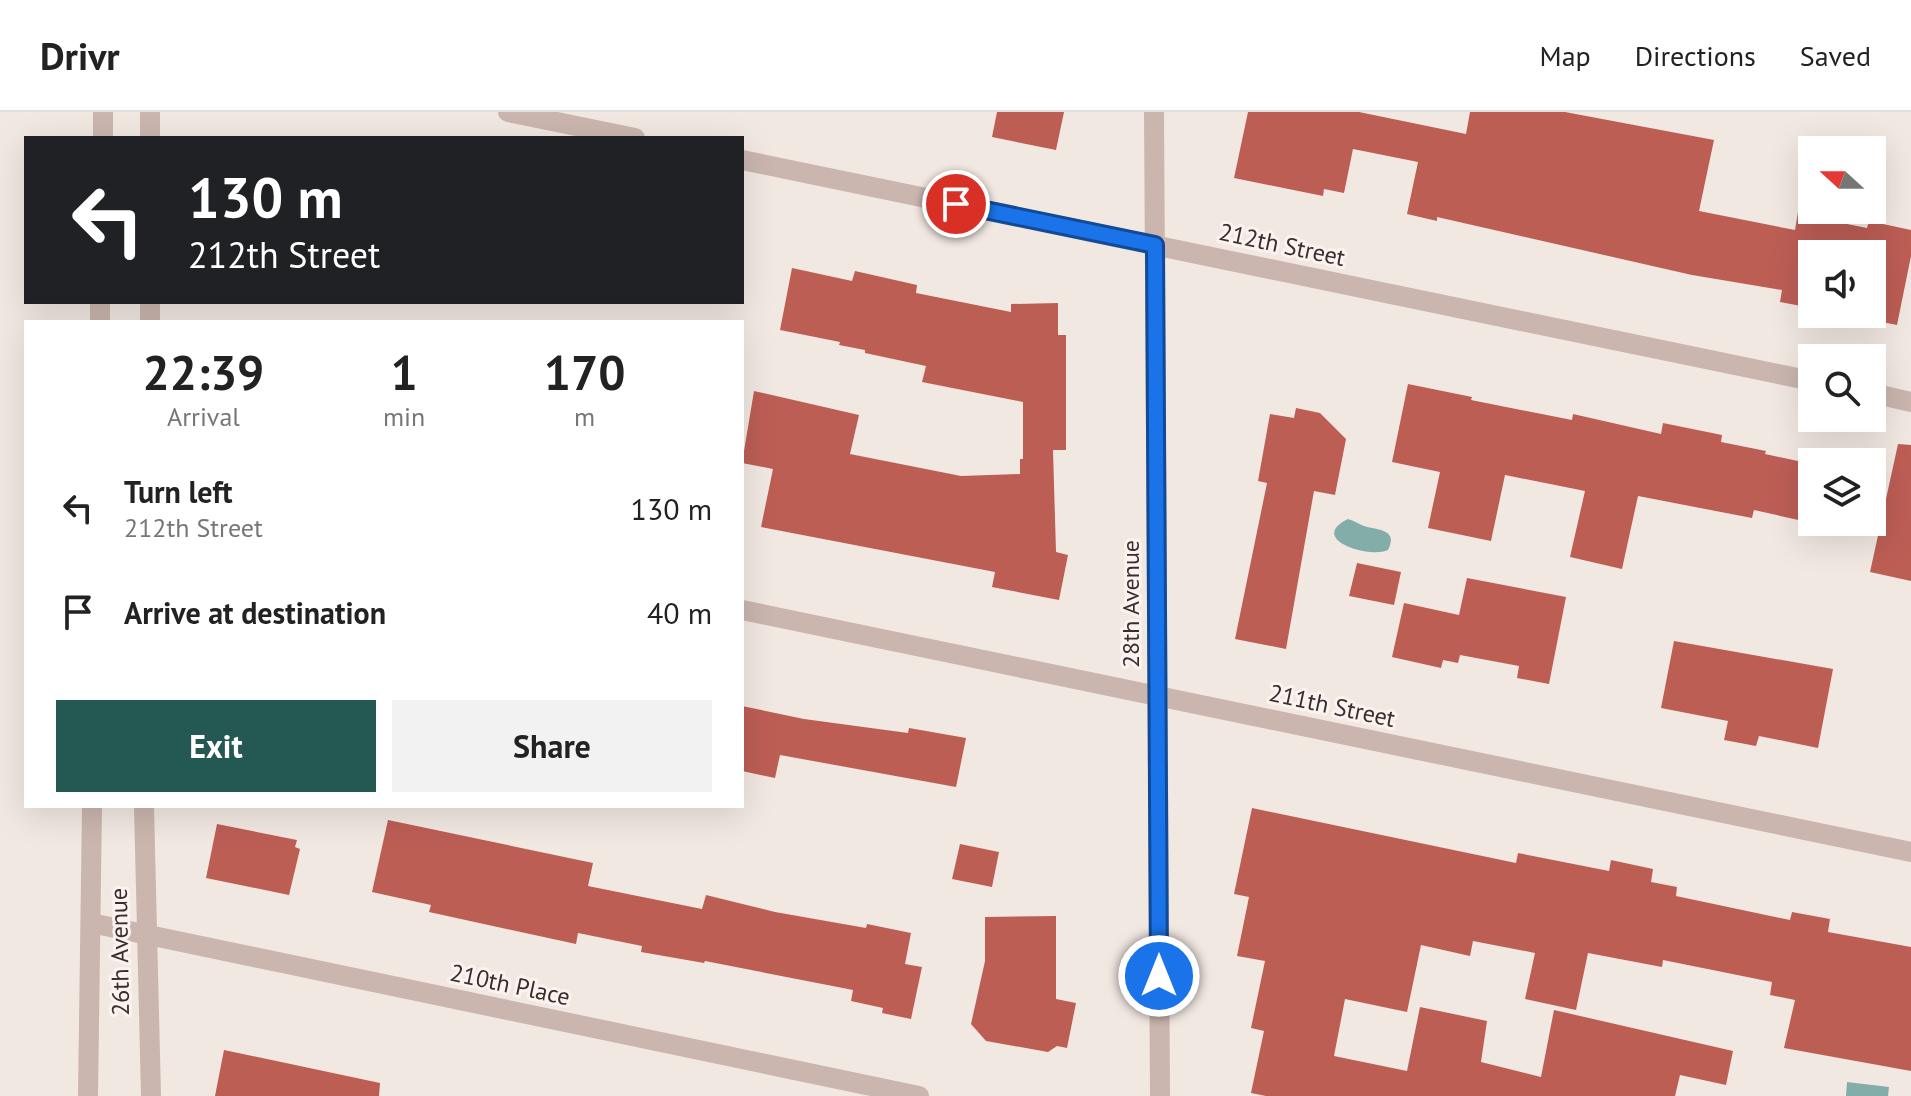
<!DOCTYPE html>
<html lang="en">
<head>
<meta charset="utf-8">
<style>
	:root { --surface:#fff; --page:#f2f2f2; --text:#222; --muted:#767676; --line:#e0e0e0; --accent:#245853 }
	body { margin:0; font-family:"PT Sans",sans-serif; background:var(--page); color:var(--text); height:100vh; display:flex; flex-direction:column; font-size:30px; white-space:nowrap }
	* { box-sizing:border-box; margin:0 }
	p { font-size:26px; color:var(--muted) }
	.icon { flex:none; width:44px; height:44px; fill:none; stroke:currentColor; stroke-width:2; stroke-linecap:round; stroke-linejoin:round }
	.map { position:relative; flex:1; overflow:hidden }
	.panel { position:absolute; left:24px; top:208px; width:720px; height:488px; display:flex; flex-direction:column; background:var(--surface); border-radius:0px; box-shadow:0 8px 32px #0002 }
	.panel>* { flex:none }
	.hud { position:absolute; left:24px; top:24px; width:720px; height:168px; border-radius:0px; box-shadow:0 8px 32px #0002; background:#202124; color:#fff; overflow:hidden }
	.needle { width:52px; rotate:291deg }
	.buttons { position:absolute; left:1798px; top:24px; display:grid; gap:16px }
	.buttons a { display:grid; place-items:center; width:88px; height:88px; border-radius:0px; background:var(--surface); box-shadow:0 8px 32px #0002; font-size:40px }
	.pin { position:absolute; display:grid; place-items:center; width:68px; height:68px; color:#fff; margin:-34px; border:4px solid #fff; border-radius:50%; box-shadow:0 2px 8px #0007 }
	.me { position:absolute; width:88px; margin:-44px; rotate:0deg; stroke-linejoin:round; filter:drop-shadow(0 0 6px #0008) }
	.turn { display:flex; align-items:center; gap:28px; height:168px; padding:0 32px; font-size:36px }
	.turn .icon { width:104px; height:104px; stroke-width:2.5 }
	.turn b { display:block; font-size:56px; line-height:68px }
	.eta { display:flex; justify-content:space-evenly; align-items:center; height:136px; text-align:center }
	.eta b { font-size:48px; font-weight:800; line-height:56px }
	.action { display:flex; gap:16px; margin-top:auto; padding:16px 32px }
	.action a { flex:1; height:92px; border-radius:0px; background:var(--accent); color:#fff; font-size:32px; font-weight:800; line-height:92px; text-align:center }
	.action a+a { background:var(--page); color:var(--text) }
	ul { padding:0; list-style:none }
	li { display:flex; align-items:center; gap:24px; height:104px; padding:0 32px }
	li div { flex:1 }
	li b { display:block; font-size:30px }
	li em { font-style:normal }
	header { display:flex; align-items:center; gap:48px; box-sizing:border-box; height:112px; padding:0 40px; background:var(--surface); border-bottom:2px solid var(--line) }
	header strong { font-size:38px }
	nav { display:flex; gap:44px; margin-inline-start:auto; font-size:28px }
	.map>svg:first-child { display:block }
	.water { fill:#83ada8 }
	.building { fill:#bd5e55 }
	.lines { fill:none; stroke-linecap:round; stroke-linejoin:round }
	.minor { stroke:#cab6ae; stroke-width:20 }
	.route-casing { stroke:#114b97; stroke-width:20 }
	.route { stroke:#1a73e8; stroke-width:14 }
	.labels { text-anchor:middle; stroke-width:6; stroke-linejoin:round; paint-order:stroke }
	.street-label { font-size:24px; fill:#392e2c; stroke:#faf3ef }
</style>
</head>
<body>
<header>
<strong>Drivr</strong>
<nav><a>Map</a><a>Directions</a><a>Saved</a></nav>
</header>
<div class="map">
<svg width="1911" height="984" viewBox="0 0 1911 984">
	<rect width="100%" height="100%" fill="#f2e8e2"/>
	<g class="water">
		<path d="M1348 407C1355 409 1360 413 1367 415 1381 418 1398 419 1388 438 1369 447 1307 427 1348 407Z"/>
		<path d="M1847 970 1889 975 1888 984H1846Z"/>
	</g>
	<g class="building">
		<path d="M997 0H1064L1056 38 992 25Z"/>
		<path d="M1248 0H1359L1466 22 1470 0H1565L1714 28 1699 99 1795 118 1798 100 1812 101V105L1867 116 1869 109 1911 118V144L1897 213 1872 208V142H1812V196L1780 190 1782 178 1692 163 1437 105V109L1407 102 1418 50 1353 37 1344 81 1324 77 1323 84 1234 66Z"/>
		<path d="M792 156 852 169 855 159 917 173 916 181 1011 200V192L1058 191V223H1066V338H1053L1056 440 1068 443 1059 488 992 475 995 460 761 415 773 357 742 351 754 279 859 303 850 342 961 364 1020 362V347H1023V290L922 270 926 254 865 241V238L839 233 840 230 780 218Z"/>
		<path d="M1408 272 1472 285 1471 288 1572 308 1573 302 1661 322 1663 311 1722 323 1721 330 1766 339 1765 342 1812 352V411L1754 398 1752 406 1638 384 1622 457 1570 445 1585 379 1505 363 1491 429 1428 416 1440 360 1392 350Z"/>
		<path d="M1296 296 1320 301 1346 327 1335 383 1314 379 1286 537 1235 527 1267 371 1258 369 1270 302 1294 306Z"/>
		<path d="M1898 332 1911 333V469L1870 460Z"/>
		<path d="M1357 451 1401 460 1394 493 1349 484Z"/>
		<path d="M1467 466 1566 485 1549 572 1517 566 1519 554 1460 543 1458 551 1443 548 1441 556 1392 545 1404 491 1459 503Z"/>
		<path d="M1674 529 1833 557 1818 636 1759 624 1756 634 1724 628 1728 609 1661 596Z"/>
		<path d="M742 594 804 607 908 621 909 616 966 626 956 675 780 643 775 666 742 659Z"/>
		<path d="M1252 696 1516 751 1518 741 1609 759 1611 748 1653 757 1651 770 1677 775 1676 784 1790 808 1792 800 1830 807 1828 820 1911 835V959L1784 936 1795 888 1770 883 1772 870 1663 848 1662 855 1588 841 1576 898 1525 887 1535 841 1473 829 1470 844 1421 833 1407 900 1345 887 1334 944 1407 959 1420 895 1487 909 1481 950 1541 965 1554 898 1733 939 1726 973 1680 963 1675 984H1266L1251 981 1264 919 1251 916 1265 849 1237 844 1249 785 1234 782Z"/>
		<path d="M388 708 593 751 588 774 702 797 706 783 775 800 866 816 867 812 911 821 905 852 922 855 911 907 882 901 883 896 851 889 853 878 705 849 704 851 641 840 642 834 578 821 576 832 429 800 431 793 372 780Z"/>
		<path d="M217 712 297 728 295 735 300 737 289 783 206 766Z"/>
		<path d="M960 732 999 740 992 775 952 767Z"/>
		<path d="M1056 804V887L1076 891 1067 936 1057 934 1048 940 986 929 971 912 985 849V805Z"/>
		<path d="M224 938 380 971 379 984H215Z"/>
	</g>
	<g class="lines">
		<g class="minor">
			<path d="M508 0 635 26"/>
			<path d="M1154 0 1160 984"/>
			<path d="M103 26V0"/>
			<path d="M150 26V0"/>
			<path d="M742 48 1812 269"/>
			<path d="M100 210V190"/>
			<path d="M150 210V190"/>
			<path d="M1872 281 1911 290"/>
			<path d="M742 498 1911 740"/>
			<path d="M144 694 151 984"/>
			<path d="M91 811 919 984"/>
			<path d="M88 984 92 694"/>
		</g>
	</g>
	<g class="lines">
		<defs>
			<path id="route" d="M956 92 1155 133 1159 864"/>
		</defs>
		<use href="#route" class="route-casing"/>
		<use href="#route" class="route"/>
	</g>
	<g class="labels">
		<g class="street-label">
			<text transform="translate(1282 133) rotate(12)" y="8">212th Street</text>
			<text transform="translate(1131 492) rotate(-90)" y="8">28th Avenue</text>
			<text transform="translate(1332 594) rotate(12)" y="8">211th Street</text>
			<text transform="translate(120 840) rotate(-91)" y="8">26th Avenue</text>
			<text transform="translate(510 873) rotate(12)" y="8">210th Place</text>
		</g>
	</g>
</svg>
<div class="buttons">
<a><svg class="needle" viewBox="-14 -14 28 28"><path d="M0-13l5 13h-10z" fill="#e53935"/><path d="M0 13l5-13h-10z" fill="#767676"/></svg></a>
<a><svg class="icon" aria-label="sound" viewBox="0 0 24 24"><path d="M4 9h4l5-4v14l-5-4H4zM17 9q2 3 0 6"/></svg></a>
<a><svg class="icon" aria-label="search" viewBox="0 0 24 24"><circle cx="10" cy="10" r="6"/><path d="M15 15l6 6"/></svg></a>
<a><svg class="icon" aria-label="layers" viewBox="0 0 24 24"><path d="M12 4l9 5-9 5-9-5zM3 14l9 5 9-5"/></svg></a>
</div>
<div class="pin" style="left:956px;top:92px;background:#d93025"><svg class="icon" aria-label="arrive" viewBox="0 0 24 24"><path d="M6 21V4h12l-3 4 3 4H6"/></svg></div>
<svg class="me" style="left:1159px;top:864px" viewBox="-20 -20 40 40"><circle r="17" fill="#1a73e8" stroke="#fff" stroke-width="3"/><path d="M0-11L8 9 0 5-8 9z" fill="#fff"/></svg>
<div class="hud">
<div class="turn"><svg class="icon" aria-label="left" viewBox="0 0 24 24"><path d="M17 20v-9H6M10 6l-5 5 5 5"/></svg><div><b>130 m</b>212th Street</div></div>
</div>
<section class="panel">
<div class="eta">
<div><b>22:39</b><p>Arrival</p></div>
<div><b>1</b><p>min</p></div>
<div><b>170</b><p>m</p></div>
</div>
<ul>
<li><svg class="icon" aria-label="left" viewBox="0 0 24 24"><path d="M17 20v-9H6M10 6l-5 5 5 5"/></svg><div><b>Turn left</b><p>212th Street</p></div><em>130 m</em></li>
<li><svg class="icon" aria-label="arrive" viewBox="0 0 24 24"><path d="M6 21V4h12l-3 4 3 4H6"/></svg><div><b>Arrive at destination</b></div><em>40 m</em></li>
</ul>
<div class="action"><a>Exit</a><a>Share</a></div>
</section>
</div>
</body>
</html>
